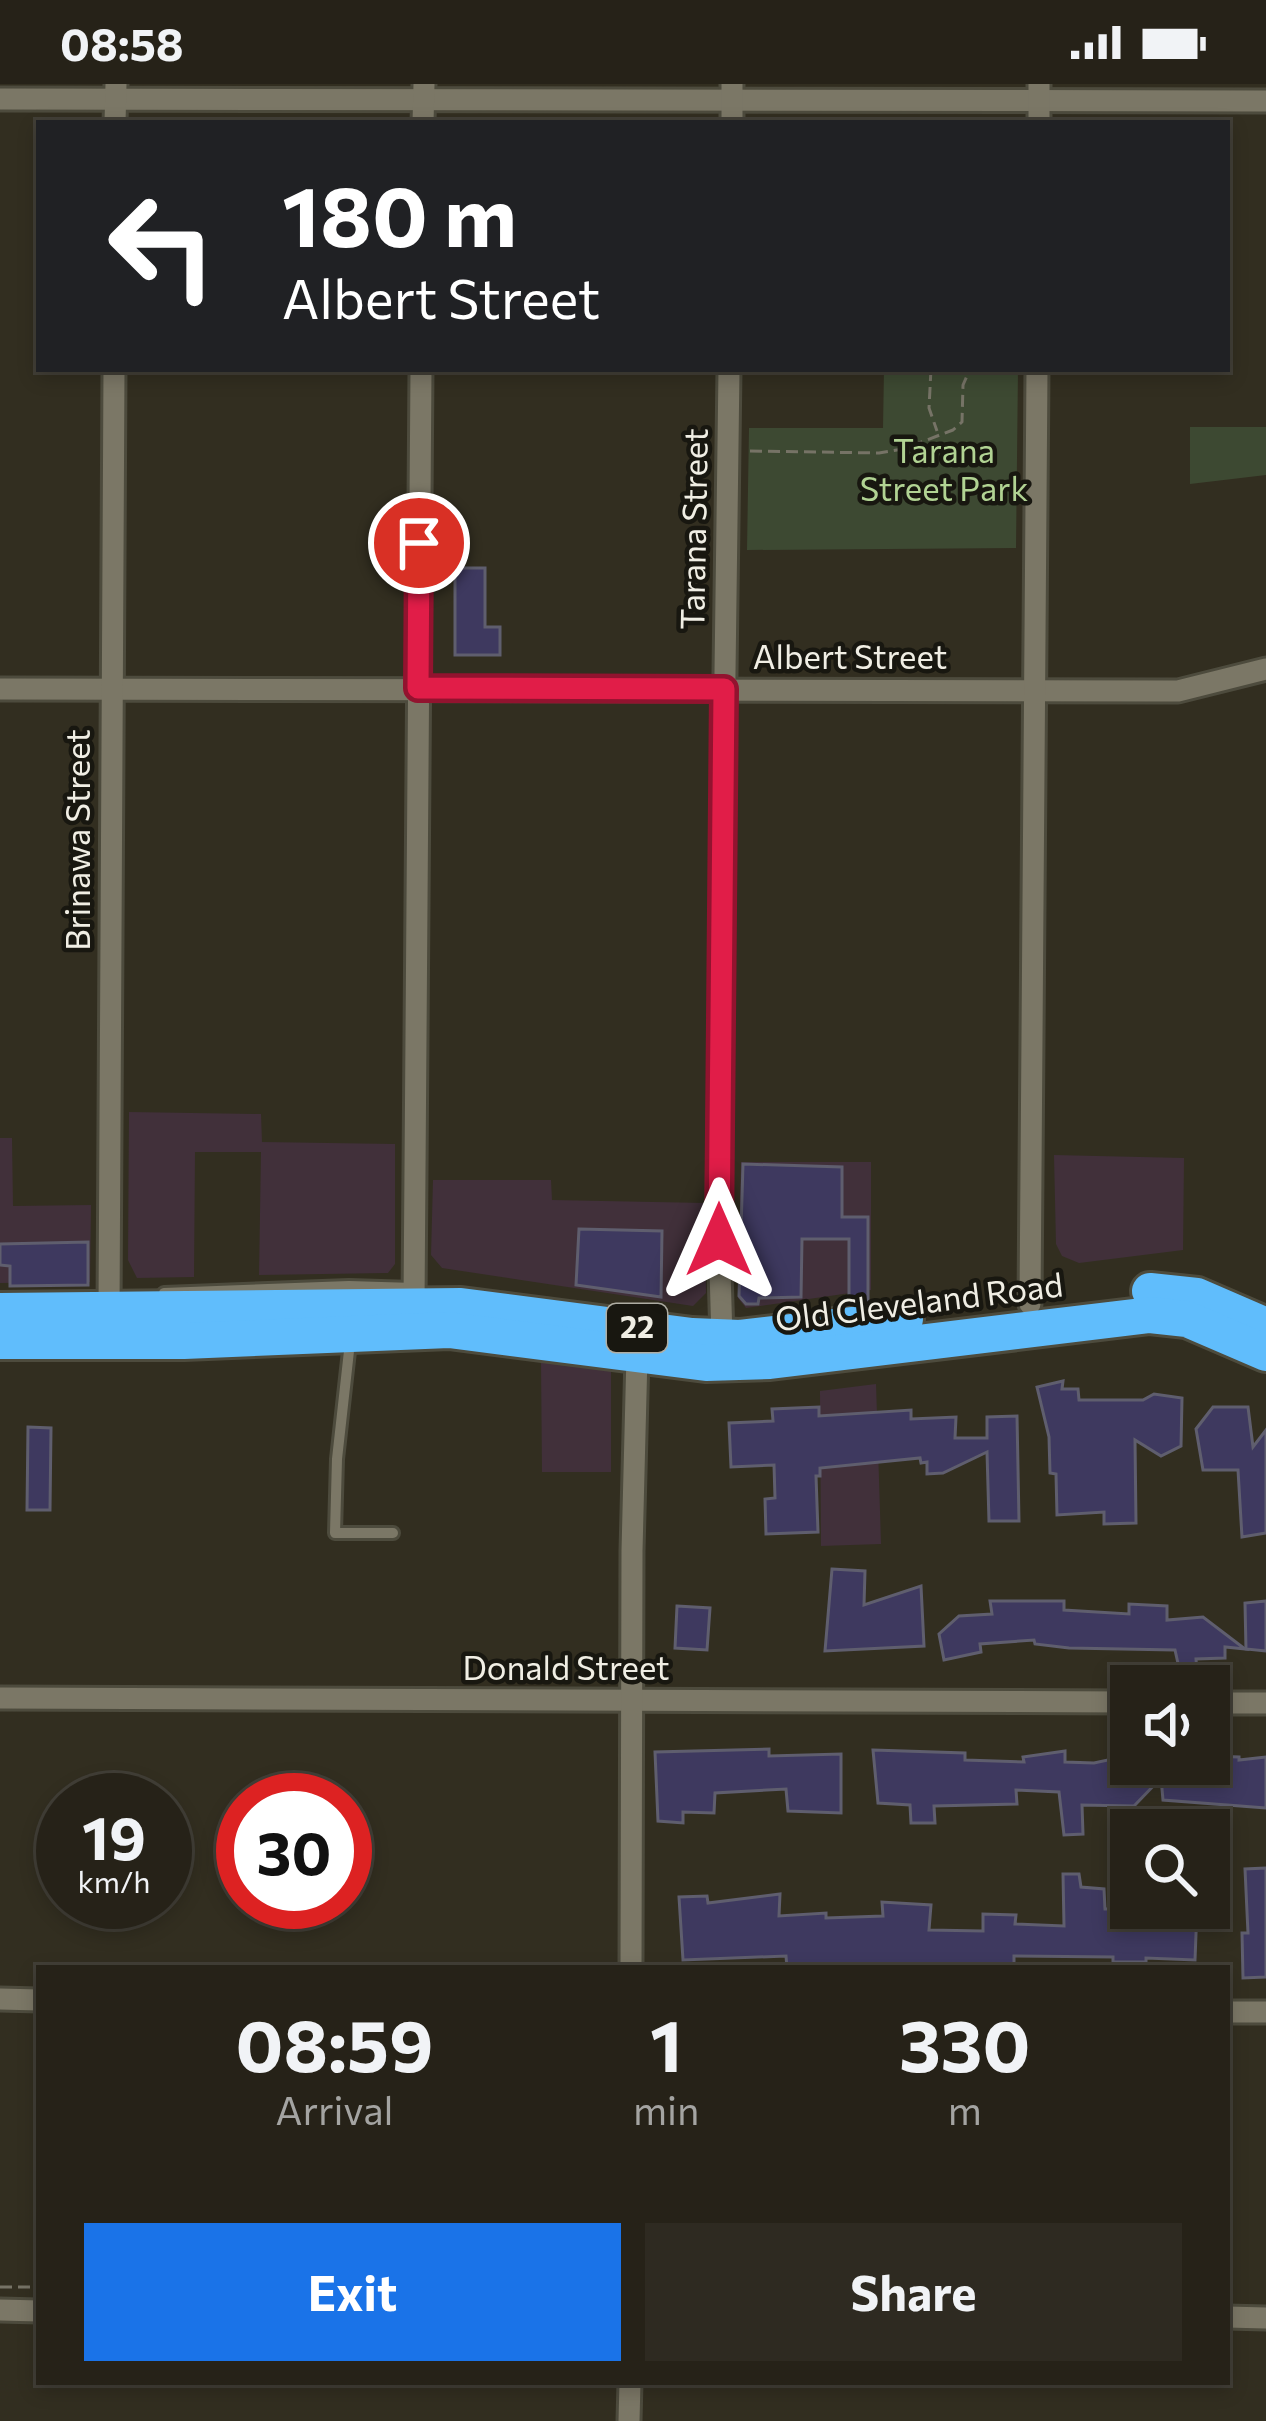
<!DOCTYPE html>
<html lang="en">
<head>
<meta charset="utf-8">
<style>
	:root { --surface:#262218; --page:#2e2a21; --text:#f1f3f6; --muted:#a4a4a2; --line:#423f37; --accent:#1a73e8 }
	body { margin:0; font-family:Commissioner,sans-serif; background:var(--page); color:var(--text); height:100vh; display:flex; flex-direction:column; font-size:45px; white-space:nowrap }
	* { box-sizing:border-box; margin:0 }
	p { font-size:39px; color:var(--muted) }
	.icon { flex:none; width:66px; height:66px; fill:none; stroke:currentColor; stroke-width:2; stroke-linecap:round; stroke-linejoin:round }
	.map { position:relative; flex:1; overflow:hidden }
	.details { position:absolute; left:36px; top:1881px; width:1194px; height:420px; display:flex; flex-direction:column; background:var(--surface); border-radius:0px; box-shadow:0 6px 18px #0003,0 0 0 3px var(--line) }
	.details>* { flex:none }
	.guide { position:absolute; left:36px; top:36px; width:1194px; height:252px; border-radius:0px; box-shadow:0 6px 18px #0003,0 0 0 3px var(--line); background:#202124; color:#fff; overflow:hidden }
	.fabs { position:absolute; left:1110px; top:1581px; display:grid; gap:24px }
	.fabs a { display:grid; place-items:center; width:120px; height:120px; border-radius:0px; background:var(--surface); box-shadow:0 6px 18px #0003,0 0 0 3px var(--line); font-size:60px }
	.speed { position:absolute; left:36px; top:1689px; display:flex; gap:24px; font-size:60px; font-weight:700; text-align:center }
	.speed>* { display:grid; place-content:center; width:156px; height:156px; border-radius:50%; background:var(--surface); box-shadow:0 6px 18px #0003,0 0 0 3px var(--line); line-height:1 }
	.speed small { font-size:30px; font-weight:400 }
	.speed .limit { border:18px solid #d22; background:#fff; color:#111 }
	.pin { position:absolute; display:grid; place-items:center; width:102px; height:102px; color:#fff; margin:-51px; border:6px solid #fff; border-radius:50%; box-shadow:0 3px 12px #0007 }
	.me { position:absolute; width:132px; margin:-66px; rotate:0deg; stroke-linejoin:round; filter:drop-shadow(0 0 9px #0008) }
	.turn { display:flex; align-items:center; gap:42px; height:252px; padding:0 48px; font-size:54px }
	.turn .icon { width:156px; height:156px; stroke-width:2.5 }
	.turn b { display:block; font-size:84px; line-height:102px }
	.eta { display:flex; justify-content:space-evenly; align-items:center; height:204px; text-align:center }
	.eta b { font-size:72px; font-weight:700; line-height:84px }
	.cta { display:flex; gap:24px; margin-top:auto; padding:24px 48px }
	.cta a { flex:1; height:138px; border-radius:0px; background:var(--accent); color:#fff; font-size:48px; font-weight:700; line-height:138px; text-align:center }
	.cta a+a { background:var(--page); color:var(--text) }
	.status { display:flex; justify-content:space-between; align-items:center; height:84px; padding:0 60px; background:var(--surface); direction:ltr }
	.status svg { height:33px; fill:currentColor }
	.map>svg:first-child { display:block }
	.commercial { fill:#41303a }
	.green { fill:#3d4932 }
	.building { fill:#3e395f; stroke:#5f5e6e; stroke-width:3 }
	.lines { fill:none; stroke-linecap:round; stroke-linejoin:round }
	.lane-casing { stroke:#4d4b3d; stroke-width:16 }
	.street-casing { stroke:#4d4b3d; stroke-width:27 }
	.highway-casing { stroke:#4d4b3d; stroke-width:42 }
	.path { stroke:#767366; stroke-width:3; stroke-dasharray:12 6; stroke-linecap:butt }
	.lane { stroke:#7b7766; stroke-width:10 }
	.street { stroke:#7b7766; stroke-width:21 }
	.highway { stroke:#60bdfc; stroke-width:36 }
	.route-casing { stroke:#92132f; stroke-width:30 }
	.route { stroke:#e11d48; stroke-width:21 }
	.labels { text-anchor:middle; stroke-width:9; stroke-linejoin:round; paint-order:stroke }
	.shield { fill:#181710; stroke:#afaea4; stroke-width:3 }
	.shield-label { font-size:30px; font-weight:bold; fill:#f0eee4 }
	.park-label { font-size:33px; fill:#b1d393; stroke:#181710 }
	.street-label { font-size:33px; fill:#f0eee4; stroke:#181710 }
</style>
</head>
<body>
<div class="status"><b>08:58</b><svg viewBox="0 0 49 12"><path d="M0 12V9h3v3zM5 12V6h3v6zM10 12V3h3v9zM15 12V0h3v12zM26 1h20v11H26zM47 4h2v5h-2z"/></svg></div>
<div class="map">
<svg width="1266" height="2337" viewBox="0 0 1266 2337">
	<rect width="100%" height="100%" fill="#322e20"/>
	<g class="commercial">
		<path d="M129 1028 261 1030 262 1058 395 1060V1180L388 1189 259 1191 261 1068H195L194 1193 137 1194 128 1176Z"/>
		<path d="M0 1054H12L13 1122 91 1121 90 1198 0 1199Z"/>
		<path d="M1054 1071 1184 1074 1183 1166 1079 1179 1062 1172 1056 1160Z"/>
		<path d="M741 1078H871V1206L746 1224 738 1214Z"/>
		<path d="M433 1096H551L552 1116 705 1119 706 1209 693 1222 442 1184 431 1171Z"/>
		<path d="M541 1277 611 1283V1388H542Z"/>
		<path d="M876 1300 881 1460 821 1462 820 1307Z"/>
	</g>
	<g class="green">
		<path d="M884 285H1018L1016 464 747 466 749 344H883Z"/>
		<path d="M1190 343H1266V391L1190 400Z"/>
	</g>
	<g class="building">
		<path d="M455 484H485V543H500V571H455Z"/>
		<path d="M743 1080 842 1083V1133H868V1217L849 1219V1155H802L801 1213 759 1214 758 1220H746L739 1212Z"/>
		<path d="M579 1145 662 1147 661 1213 576 1201Z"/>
		<path d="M88 1158V1201L10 1202V1182L0 1181V1160Z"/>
		<path d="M1063 1297 1062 1305H1078L1079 1316H1143L1154 1310 1182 1314 1181 1362 1161 1372 1135 1356 1136 1439 1104 1440V1428L1057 1431 1056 1390 1050 1389 1049 1353 1037 1303Z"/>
		<path d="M819 1323V1332L911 1326V1335L956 1333 955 1354H987V1333L1017 1332 1019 1437H989L987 1368 943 1389 927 1390V1378L921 1379 920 1374 820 1384V1392H816L818 1448 766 1450 765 1415 775 1414 774 1381 731 1383 729 1339 773 1337 772 1325Z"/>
		<path d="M1213 1323H1248L1253 1363 1266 1346V1449L1242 1453 1238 1386H1203L1196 1345Z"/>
		<path d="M28 1343 51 1344 50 1426H27Z"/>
		<path d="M832 1485 865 1487 864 1521 921 1502 924 1562 825 1567Z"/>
		<path d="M990 1517H1064V1526L1129 1530V1520L1167 1522V1536L1203 1533 1245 1565 1225 1563V1574L1196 1575 1198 1602H1183L1175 1566 1069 1564 1035 1560 1034 1556 980 1560 981 1568 944 1576 939 1550 959 1532 992 1530Z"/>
		<path d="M1266 1517V1567L1246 1565 1245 1519Z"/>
		<path d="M677 1522 710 1524 707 1566 675 1564Z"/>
		<path d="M769 1665V1672L841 1670V1729L788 1727 786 1705 715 1709 714 1729 683 1728V1739L658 1737 655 1668Z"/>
		<path d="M873 1666 965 1669V1676L1024 1678 1023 1673 1065 1667V1678L1094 1679 1131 1671V1680H1209L1210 1672 1239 1673V1676L1266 1673V1724L1163 1716 1161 1694 1134 1722 1082 1721 1083 1750 1064 1751 1059 1708 1016 1706 1017 1720 934 1722 935 1739H911L910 1721 878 1719Z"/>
		<path d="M1266 1784V1893L1243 1894 1242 1849H1248L1245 1785Z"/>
		<path d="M1063 1790H1079L1081 1803 1104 1805 1105 1825 1197 1824 1195 1876 1146 1874V1878H1113V1873L1014 1872V1880H1000L1001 1884H885V1880L787 1884 786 1872 683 1876 679 1813 707 1812 708 1819 780 1810 779 1832 826 1829V1834L883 1832 882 1818 931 1821 929 1846 983 1847V1830L1016 1831 1015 1840 1064 1842Z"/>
	</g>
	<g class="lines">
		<defs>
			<g id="lane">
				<path d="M164 1209 349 1202 414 1204"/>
				<path d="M350 1258 337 1375 335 1449H393"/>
			</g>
			<g id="street">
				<path d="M0 15 1266 17"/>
				<path d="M115 39 116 0"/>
				<path d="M423 39 424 0"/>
				<path d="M732 39V0"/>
				<path d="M1039 39V0"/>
				<path d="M0 605 1178 607 1266 585"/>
				<path d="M414 1220 421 285"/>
				<path d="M1030 1220 1037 285"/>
				<path d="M109 1228 114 285"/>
				<path d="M722 1254 718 1120 729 285"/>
				<path d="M0 1614 1131 1618"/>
				<path d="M1209 1619H1266"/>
				<path d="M631 1884 632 1467 637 1271"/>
				<path d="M0 1915 39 1916"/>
				<path d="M1227 1928H1266"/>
				<path d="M0 2226 39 2227"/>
				<path d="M1227 2233 1266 2234"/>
				<path d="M629 2337 630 2298"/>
			</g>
			<g id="highway">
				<path d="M1150 1207 1197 1212 1266 1242"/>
				<path d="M0 1227 461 1222 692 1252 740 1254 905 1235"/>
				<path d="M0 1257H184L449 1246 706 1279 770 1277 1150 1231 1187 1235 1266 1269"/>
			</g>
		</defs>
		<use href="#lane" class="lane-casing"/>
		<use href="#street" class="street-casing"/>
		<use href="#highway" class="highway-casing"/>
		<g class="path">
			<path d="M931 285 929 324 937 347"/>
			<path d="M750 367 879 369 903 365 953 346 962 338 963 301 970 285"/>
			<path d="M0 2203H39"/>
		</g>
		<use href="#lane" class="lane"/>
		<use href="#street" class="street"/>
		<use href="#highway" class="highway"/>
	</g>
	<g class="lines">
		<defs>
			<path id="route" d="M419 459 418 604 724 605 719 1156"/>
		</defs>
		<use href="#route" class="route-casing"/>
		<use href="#route" class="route"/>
	</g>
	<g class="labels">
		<rect class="shield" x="607" y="1220" width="60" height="48" rx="9"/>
		<g class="shield-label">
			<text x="637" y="1254">22</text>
		</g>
		<g class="park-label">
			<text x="944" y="379">Tarana<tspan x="944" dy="38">Street Park</tspan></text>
		</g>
		<g class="street-label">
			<text transform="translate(694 445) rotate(-89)" y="12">Tarana Street</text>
			<text x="850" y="585">Albert Street</text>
			<text transform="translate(78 756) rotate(-90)" y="12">Brinawa Street</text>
			<text transform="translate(919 1218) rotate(-7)" y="12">Old Cleveland Road</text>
			<text x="566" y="1596">Donald Street</text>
		</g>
	</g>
</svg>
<div class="fabs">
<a><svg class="icon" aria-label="sound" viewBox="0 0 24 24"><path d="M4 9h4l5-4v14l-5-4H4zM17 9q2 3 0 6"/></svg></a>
<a><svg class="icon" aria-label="search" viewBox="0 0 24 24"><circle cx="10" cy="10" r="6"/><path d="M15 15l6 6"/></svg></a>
</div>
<div class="speed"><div>19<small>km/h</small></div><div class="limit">30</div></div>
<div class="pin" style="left:419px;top:459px;background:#d93025"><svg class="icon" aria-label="arrive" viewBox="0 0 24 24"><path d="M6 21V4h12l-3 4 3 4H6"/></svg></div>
<svg class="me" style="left:719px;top:1156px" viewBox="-20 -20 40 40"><path d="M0-17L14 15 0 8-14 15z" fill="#e11d48" stroke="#fff" stroke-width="4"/></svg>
<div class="guide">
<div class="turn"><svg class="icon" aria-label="left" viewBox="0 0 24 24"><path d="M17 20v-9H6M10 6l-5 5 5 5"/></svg><div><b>180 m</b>Albert Street</div></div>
</div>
<section class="details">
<div class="eta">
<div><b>08:59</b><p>Arrival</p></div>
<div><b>1</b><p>min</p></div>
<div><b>330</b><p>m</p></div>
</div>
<div class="cta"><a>Exit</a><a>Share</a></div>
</section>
</div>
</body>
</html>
